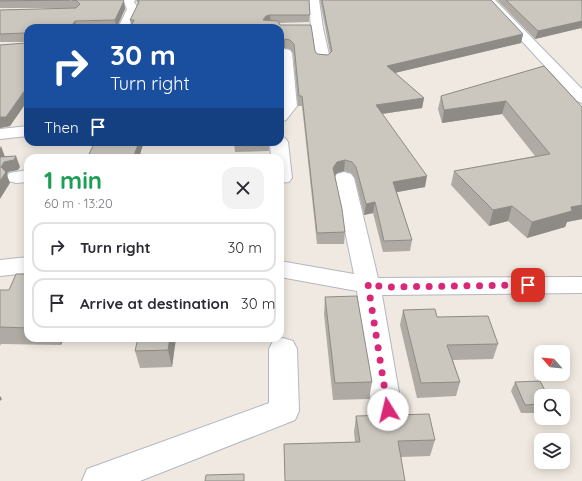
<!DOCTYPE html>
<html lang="en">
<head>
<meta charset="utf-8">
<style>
	:root { --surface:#fff; --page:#f2f2f3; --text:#2b2b33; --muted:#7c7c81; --line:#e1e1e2 }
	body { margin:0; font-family:Quicksand,sans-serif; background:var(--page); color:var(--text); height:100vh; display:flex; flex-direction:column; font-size:15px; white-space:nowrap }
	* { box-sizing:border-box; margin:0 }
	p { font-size:13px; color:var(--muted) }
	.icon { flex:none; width:22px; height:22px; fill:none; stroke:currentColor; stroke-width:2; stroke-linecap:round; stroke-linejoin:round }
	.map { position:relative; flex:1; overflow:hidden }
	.drawer { position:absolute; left:24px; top:154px; width:260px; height:188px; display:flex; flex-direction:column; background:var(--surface); border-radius:12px; box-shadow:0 2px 10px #0003 }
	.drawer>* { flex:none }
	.guide { position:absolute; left:24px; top:24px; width:260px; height:122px; border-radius:12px; box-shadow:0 2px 10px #0003; background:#1a4fa0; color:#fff; overflow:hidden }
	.needle { width:26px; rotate:297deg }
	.controls { position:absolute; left:534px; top:345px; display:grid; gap:8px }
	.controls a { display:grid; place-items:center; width:36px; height:36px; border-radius:8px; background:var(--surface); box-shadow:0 2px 10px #0003; font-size:20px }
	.pin { position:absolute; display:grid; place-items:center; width:34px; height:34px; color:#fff; margin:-17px; border-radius:8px; box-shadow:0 2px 6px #0006 }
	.me { position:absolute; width:44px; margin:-22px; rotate:351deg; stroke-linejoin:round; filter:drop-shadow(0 0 3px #0008) }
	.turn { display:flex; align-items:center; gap:14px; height:84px; padding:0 20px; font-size:18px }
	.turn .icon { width:52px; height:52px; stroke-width:2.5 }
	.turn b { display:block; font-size:28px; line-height:34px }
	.then { display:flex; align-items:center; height:38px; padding:0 20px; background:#0003; gap:8px; font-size:15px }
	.round { display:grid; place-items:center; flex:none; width:42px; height:42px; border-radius:12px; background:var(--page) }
	.overview { display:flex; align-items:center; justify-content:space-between; height:68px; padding:0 20px }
	h1 { font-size:24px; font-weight:800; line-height:30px; color:#1e9e55 }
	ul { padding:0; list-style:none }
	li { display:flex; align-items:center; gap:12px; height:50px; margin:0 8px 6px; padding:0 12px; border:2px solid var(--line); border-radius:12px }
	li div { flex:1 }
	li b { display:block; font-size:15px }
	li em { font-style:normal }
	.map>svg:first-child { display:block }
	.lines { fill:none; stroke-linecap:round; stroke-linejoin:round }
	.minor-casing { stroke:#b4b7c1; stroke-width:2 }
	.minor { fill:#fff; fill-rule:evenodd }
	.wall { fill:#afaba4 }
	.shaded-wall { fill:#8e8b86 }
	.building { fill:#cbc7bf; stroke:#8e8b86 }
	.route { stroke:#db2777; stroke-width:7; stroke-dasharray:0 12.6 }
</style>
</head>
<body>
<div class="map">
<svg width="582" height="481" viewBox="0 0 582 481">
	<rect width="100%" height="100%" fill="#efe9e1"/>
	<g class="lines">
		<defs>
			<g id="minor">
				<path d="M123 0H135L134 2 139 9 130 28H118L127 9Z"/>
				<path d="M309 0H319L323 28 330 59 328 62H318L316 59 311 28Z"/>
				<path d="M484 0H495L582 89V103L577 101Z"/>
				<path d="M285 49 290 50 292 53 297 106 286 120 280 122V51Z"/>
				<path d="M28 126V136L0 139V129Z"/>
				<path d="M280 137 285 138 288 142 292 178 289 182 280 183V158H271L270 142H280Z"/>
				<path d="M28 170V182L16 183 9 181 7 177 9 173Z"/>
				<path d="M344 172 351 174 354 178 378 278 582 277V293L382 295 402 410 398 419 387 423 376 419 372 410 357 291 280 277V261L354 274 334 178 337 174Z"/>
				<path d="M28 257V273L0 276V260Z"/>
				<path d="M283 338 293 341 297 349 299 411 295 420 140 481H82L87 469 269 403V349L273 341Z"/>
			</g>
		</defs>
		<use href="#minor" class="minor-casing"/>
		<use href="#minor" class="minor"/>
	</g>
	<g class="wall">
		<path d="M0 0H123L125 9 117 28H28V100L10 126 0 128V45L26 43 27 42H0V10L75 8H0Z"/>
		<path d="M136 0H309V22L279 23 280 25 315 51 317 54 328 55 330 53 320 0H491L523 34 521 43 395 73 424 98 422 108 382 114 425 187 397 192 412 240 410 251 383 252 373 213 364 215 355 178 351 173 344 171 337 173 335 175 345 232 344 244H317L302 106H298L293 53 290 49 131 26 130 20 138 4Z"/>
		<path d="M497 0H582V31L581 28 535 39Z"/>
		<path d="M544 66 582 107V219L567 222 565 227 527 238 508 221 489 226 451 185 454 171 535 156 502 114 442 123 438 109 441 96Z"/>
		<path d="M95 142H182V145H143Z"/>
		<path d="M234 142H269V151L235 152Z"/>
		<path d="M28 274V338H64L61 345 1 344 0 346V290H9Z"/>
		<path d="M325 297 372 382 369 399 333 400 324 314Z"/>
		<path d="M403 310 437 317 498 344 493 359 453 360 460 382 456 396 417 398 400 325Z"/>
		<path d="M176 338 172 367 140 368 135 351Z"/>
		<path d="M515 382 541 396V413H521L511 391Z"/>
		<path d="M356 416 435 440 430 456 401 457 405 481H285L284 444 355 442 354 432Z"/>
	</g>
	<g class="shaded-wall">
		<path d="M124 1 125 9 116 28 115 20Z"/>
		<path d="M270 15 271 23 263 20 266 16Z"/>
		<path d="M75 21 77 28H70Z"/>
		<path d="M582 21V26L581 28 535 39 538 31Z"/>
		<path d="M523 34 521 43 386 75 387 66Z"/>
		<path d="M285 39V48L280 50V42Z"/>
		<path d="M28 86V100L10 126 0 128V117Z"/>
		<path d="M424 98 422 108 374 115 376 105Z"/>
		<path d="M506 101 502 114 442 123 444 110Z"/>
		<path d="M139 142H143V145L139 158H133Z"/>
		<path d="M1 146 5 157 0 164V148Z"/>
		<path d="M16 156 20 167 18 170 8 172 7 175 10 183 0 199V181L1 167 4 162Z"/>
		<path d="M345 160 344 171 337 173 333 178V168L337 162Z"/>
		<path d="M427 176 425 187 392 193 393 182Z"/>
		<path d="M375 202 373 213 364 215 366 204Z"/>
		<path d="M582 205V219L567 222 565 227 527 238 532 222 571 207Z"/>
		<path d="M512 206 508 221 489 226 493 210Z"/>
		<path d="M59 338H64L61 345Z"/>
		<path d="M170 338H176L172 367 168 350Z"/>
		<path d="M0 396 2 399 0 401Z"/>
	</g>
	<g class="building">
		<path d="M0 0H70L0 1Z"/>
		<path d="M72 0H123L124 1 115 20 75 21 70 28H28V86L6 117H0V45L26 43 27 35 25 33 0 34V10L76 8 80 4 77 1Z"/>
		<path d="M138 0H309L310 15H270L266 16 263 20 278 21 280 25H311L315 51 317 54 328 55 332 51 322 0H491L523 34 387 66 424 98 376 105 427 176 393 182 412 240 384 241 375 202 366 204 356 167 352 162 345 160 337 162 333 168 342 209 345 232 317 233 302 96H299L294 44 290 40 285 39 280 42V28H130L134 20H130L139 2Z"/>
		<path d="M506 0H582V21L538 31Z"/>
		<path d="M544 66 582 107V205L571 207 572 211 532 222 512 206 493 210 454 171 550 154 506 101 444 110 441 96Z"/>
		<path d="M95 142H139L133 158H87Z"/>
		<path d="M16 156 14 160 4 162 1 167 6 172 0 181V157Z"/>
		<path d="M16 274H28V328L0 327V290H9Z"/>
		<path d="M357 296 372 382 335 383 325 297Z"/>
		<path d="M435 309 437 317 488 316 498 344 447 345 460 382 421 383 403 310Z"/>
		<path d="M138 338H170L168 350 135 351Z"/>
		<path d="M540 381 548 396H541V404L525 405 515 382Z"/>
		<path d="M429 414 435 440 398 441 405 481H285L284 444 360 442 356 416Z"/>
		<path d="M244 474V481H205L206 475Z"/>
	</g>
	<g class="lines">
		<path class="route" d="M388 410 368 284 385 287 528 285"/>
	</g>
</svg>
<div class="controls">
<a><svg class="needle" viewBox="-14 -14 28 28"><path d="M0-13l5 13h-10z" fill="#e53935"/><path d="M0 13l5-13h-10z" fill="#7c7c81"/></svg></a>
<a><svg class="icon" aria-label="search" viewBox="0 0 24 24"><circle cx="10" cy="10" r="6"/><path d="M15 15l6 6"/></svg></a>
<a><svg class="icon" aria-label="layers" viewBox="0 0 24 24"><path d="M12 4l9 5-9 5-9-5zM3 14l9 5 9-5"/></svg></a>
</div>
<div class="pin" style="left:528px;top:285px;background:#d93025"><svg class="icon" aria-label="arrive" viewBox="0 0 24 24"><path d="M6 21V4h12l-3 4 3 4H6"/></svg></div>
<svg class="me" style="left:388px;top:410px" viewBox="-20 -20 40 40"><circle r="19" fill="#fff"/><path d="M0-13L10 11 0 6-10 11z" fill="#db2777"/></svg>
<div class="guide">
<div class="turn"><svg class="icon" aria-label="right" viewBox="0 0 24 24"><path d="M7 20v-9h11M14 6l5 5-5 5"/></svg><div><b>30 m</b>Turn right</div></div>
<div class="then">Then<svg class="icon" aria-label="arrive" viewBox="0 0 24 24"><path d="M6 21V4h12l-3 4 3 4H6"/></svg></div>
</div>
<section class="drawer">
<div class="overview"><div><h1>1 min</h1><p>60 m · 13:20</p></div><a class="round"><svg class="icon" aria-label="close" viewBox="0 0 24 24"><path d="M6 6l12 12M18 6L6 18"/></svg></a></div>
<ul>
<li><svg class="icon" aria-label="right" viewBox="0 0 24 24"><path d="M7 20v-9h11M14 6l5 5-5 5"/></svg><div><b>Turn right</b></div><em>30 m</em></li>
<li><svg class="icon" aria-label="arrive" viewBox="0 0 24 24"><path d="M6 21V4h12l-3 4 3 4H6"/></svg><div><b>Arrive at destination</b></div><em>30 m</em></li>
</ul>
</section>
</div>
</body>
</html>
